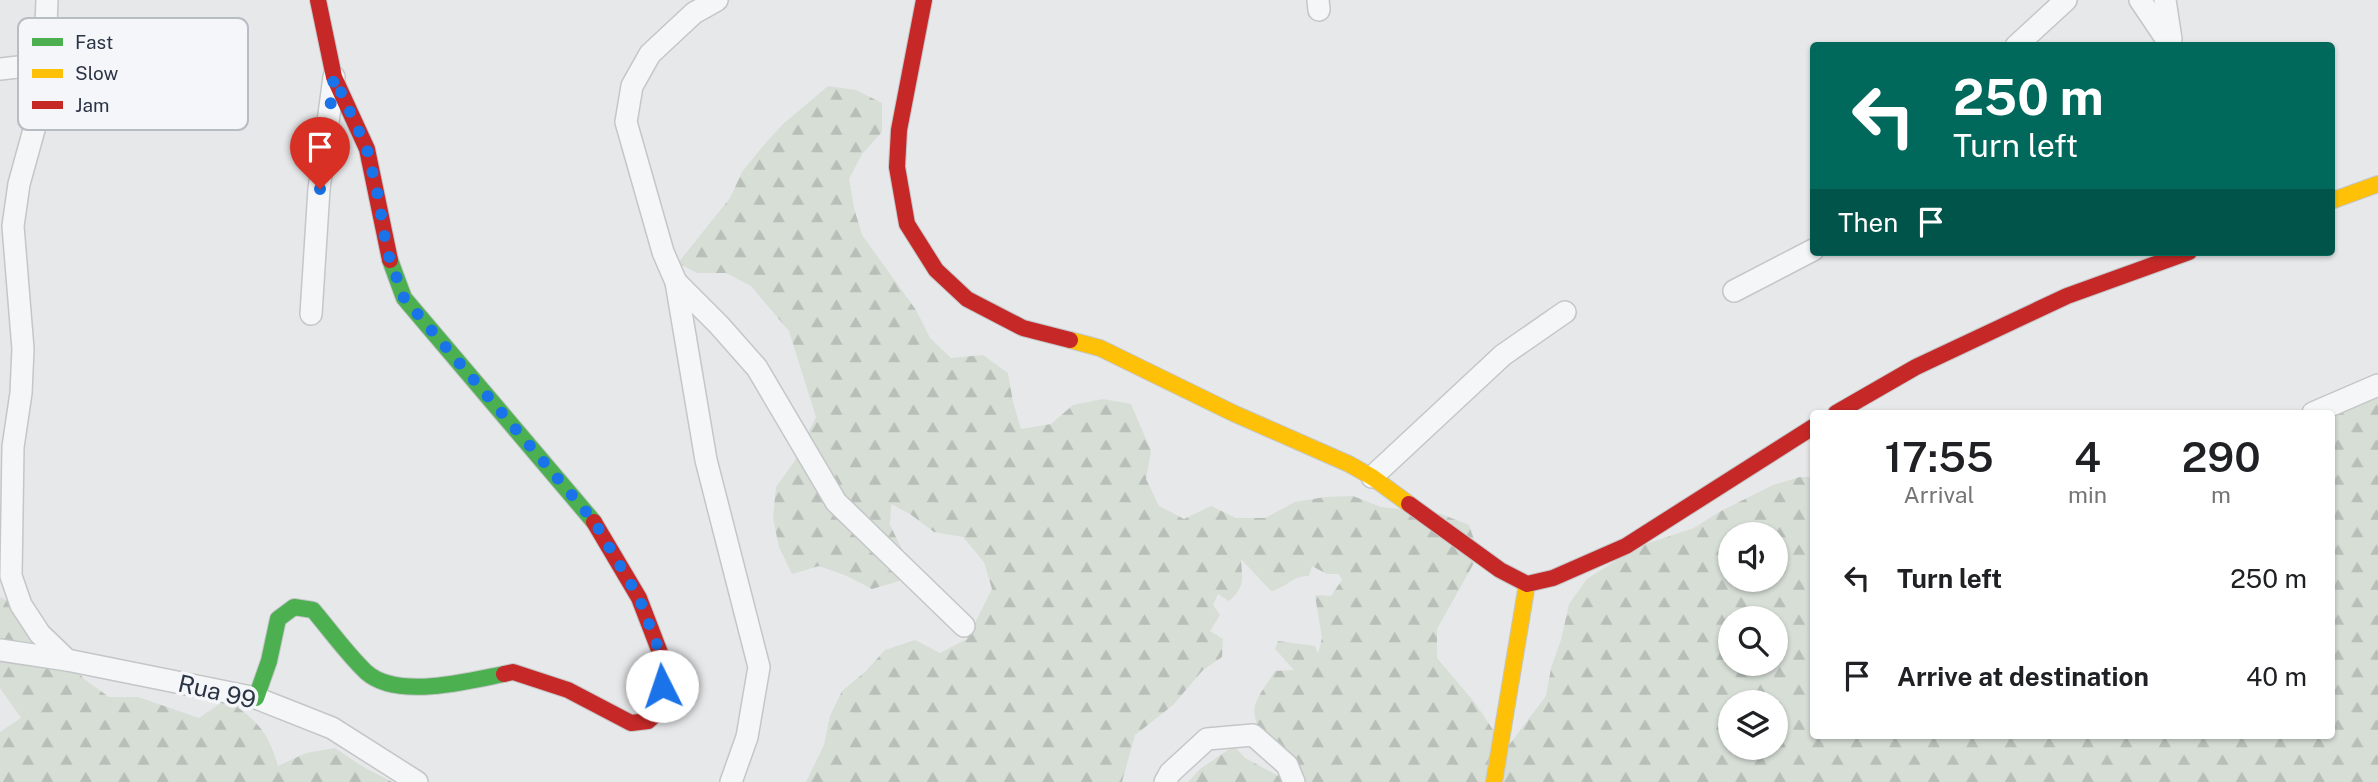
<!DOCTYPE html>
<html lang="en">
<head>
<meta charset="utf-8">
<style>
	:root { --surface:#fff; --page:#f2f2f2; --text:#202124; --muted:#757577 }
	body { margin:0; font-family:"Public Sans",sans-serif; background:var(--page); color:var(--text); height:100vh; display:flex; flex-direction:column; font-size:26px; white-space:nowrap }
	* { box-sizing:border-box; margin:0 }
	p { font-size:23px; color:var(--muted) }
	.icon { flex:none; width:38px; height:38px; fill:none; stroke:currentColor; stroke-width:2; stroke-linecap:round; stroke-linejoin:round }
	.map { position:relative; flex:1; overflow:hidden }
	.drawer { position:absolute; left:1810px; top:410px; width:525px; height:329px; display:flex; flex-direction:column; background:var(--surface); border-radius:7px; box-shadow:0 2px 5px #0004 }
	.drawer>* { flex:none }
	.guide { position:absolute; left:1810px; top:42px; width:525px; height:214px; border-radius:7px; box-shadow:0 2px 5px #0004; background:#00695c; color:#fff; overflow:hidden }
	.tools { position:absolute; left:1718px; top:522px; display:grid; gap:14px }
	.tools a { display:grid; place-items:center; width:70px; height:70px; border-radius:50%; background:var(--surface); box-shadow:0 2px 5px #0004; font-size:35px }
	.pin { position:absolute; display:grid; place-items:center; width:60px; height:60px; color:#fff; margin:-72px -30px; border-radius:50% 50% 50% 0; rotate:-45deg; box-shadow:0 0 7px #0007 }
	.pin .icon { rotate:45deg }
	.me { position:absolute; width:77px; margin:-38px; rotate:356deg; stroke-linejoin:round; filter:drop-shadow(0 0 5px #0008) }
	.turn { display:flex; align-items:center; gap:24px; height:147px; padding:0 28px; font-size:32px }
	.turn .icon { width:91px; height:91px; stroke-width:2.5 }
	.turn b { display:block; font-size:49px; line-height:60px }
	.then { display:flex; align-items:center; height:66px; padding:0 28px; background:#0003; gap:14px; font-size:26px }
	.eta { display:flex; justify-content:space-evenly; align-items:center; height:119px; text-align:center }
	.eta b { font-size:42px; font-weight:600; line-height:49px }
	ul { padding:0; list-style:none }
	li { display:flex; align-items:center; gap:21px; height:98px; padding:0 28px }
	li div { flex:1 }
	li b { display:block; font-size:26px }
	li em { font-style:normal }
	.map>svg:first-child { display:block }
	.forest { fill:url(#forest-firs); fill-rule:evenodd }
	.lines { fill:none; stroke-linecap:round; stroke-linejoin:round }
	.street-casing { stroke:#c4c6c8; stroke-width:24 }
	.fast-casing { stroke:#c4c6c8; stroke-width:18 }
	.slow-casing { stroke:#c4c6c8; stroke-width:18 }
	.jam-casing { stroke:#c4c6c8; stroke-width:18 }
	.street { stroke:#f5f6f7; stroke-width:21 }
	.fast { stroke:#4caf50; stroke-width:16 }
	.slow { stroke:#ffc107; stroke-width:16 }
	.jam { stroke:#c62828; stroke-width:16 }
	.route { stroke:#1a73e8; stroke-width:12; stroke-dasharray:0 21.6 }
	.labels { text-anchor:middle; stroke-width:7; stroke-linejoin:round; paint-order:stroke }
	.street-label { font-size:24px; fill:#2b3445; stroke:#f4f6f9 }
	.key { fill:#f4f6f9; stroke:#b8bcc3; stroke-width:2 }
	.key-label { font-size:19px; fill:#2b3445 }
</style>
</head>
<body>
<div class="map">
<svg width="2378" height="782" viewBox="0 0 2378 782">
	<defs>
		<pattern id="forest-firs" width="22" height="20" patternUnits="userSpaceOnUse" patternTransform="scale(1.75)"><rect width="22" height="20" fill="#d6ded6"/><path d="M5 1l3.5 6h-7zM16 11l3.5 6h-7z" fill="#b8bfb9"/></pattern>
	</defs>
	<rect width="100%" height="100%" fill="#e6e8ea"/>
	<g class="forest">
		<path d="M828 86 856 90 882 103V132L862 154 849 179 854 208 862 235 916 310 930 338 951 358 983 355 1008 373 1013 402 1021 429 1051 424 1073 405 1103 399 1131 404 1151 451 1146 479 1159 506 1184 519 1211 506 1236 518H1265L1295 502 1325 497 1353 496 1381 507 1441 514 1469 525 1479 554 1437 629V658L1475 703 1506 749 1546 696 1551 668 1561 640 1569 604 1587 579 1637 547 1694 528 1719 512 1773 485 1800 477H1813V735H2331V413L2378 376V782H1188L1200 769 1234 746 1245 758 1282 778C1274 763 1250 721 1255 705 1259 693 1269 682 1275 671L1294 670 1275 649 1278 641 1315 646 1318 654 1322 638 1315 595 1331 596 1342 580 1339 574H1327L1312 566 1309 576C1292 576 1287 587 1271 591L1241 559C1242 580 1246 585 1229 601L1218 594 1213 605 1220 615 1210 631 1223 639 1222 657 1203 670 1173 705 1135 735 1122 782H806L824 745 830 716 842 691 865 672 885 650 915 640 940 653 967 639 992 589 984 562 963 537 934 532 910 514 891 504 890 525 904 553 899 581 872 589 847 576 819 566 792 574 779 547 773 518 776 487 794 462 816 417 789 331 751 286 726 273H697L678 263 730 198 742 172 763 146 783 124ZM1731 534H1776V579H1731ZM1731 618H1776V663H1731ZM1731 702H1776V747H1731Z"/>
		<path d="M0 597 25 609 84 679 109 697H138L199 718 227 699C257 722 267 729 278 766L306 753 335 748 360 765 392 782H0V732L21 718 0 688Z"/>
	</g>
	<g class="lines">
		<defs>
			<g id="street">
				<path d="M47 0 43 97 19 184 13 226 23 349 21 393 13 447 11 576 21 605 40 634 67 660"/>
				<path d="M717 0 694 13 650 54 632 86 626 122 663 252 676 282 706 460 759 667 747 737 731 782"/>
				<path d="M1318 0 1319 10"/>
				<path d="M2140 0 2171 46"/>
				<path d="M2165 0 2171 39"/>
				<path d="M2016 46 2066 0"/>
				<path d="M0 69 44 64"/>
				<path d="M676 282 719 325 757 368 836 502 964 626"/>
				<path d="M1734 291 1813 250"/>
				<path d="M311 314 319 189 334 77"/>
				<path d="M2313 413 2378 385"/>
				<path d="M1372 477 1503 355 1565 312"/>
				<path d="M0 650 67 660 256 698 332 728 417 782"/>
				<path d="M1165 782 1170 773 1207 739 1253 735 1287 765 1294 782"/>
			</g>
			<g id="fast">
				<path d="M390 260 404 298 594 522"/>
				<path d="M256 698 269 661 278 619 294 607 313 610C330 630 347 654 366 672 397 700 468 681 504 674"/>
			</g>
			<g id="slow">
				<path d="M2331 201 2378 184"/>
				<path d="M1070 340 1100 348 1233 413 1349 464 1372 477 1409 504"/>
				<path d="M1494 782 1527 584"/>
			</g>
			<g id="jam">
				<path d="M318 0 334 77 367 149 390 260"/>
				<path d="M924 0 899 130 897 167 907 224 936 270 967 299 1023 328 1070 340"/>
				<path d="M1836 413 1916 367 2067 296 2189 252"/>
				<path d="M1409 504 1500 570 1527 584 1553 578 1626 546 1813 427"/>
				<path d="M504 674 513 672 568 690 631 723 648 721 660 710 664 663 639 598 594 522"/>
			</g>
		</defs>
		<use href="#street" class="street-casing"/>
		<use href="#fast" class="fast-casing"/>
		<use href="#slow" class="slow-casing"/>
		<use href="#jam" class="jam-casing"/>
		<use href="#street" class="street"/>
		<use href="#fast" class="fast"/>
		<use href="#slow" class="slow"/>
		<use href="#jam" class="jam"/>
	</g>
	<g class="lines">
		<path class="route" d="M320 189 334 77 367 149 378 196 387 251 404 298 594 521 639 598 664 663 662 686"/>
	</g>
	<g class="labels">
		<g class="street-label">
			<text transform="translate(217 692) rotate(13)" y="8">Rua 99</text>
		</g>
	</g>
	<rect x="18" y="18" width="230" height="112" rx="10" class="key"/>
	<rect x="32" y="38" width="31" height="8" fill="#4caf50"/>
	<rect x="32" y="69" width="31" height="9" fill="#ffc107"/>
	<rect x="32" y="101" width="31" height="8" fill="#c62828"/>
	<g class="key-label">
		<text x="75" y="49">Fast</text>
		<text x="75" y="80">Slow</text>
		<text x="75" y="112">Jam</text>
	</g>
</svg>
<div class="tools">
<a><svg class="icon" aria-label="sound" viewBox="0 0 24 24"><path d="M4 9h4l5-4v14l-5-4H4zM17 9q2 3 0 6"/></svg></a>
<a><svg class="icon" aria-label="search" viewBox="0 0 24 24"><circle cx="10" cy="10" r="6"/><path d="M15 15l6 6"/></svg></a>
<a><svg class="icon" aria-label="layers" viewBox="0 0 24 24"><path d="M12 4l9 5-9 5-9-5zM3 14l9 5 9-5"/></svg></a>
</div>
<div class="pin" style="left:320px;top:189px;background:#d93025"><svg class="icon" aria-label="arrive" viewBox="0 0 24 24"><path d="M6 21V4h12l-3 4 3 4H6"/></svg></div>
<svg class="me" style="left:662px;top:686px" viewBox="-20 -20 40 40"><circle r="19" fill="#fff"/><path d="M0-13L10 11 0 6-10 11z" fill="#1a73e8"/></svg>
<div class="guide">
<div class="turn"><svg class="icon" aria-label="left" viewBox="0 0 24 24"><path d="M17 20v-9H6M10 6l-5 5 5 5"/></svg><div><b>250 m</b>Turn left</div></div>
<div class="then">Then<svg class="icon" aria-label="arrive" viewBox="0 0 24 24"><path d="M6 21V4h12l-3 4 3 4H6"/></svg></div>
</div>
<section class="drawer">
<div class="eta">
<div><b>17:55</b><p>Arrival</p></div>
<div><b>4</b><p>min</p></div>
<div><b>290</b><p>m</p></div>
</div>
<ul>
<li><svg class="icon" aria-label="left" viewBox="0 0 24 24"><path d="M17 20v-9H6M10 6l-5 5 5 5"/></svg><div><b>Turn left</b></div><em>250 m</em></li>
<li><svg class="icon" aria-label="arrive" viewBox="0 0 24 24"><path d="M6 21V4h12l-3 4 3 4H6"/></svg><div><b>Arrive at destination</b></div><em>40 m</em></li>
</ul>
</section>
</div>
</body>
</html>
